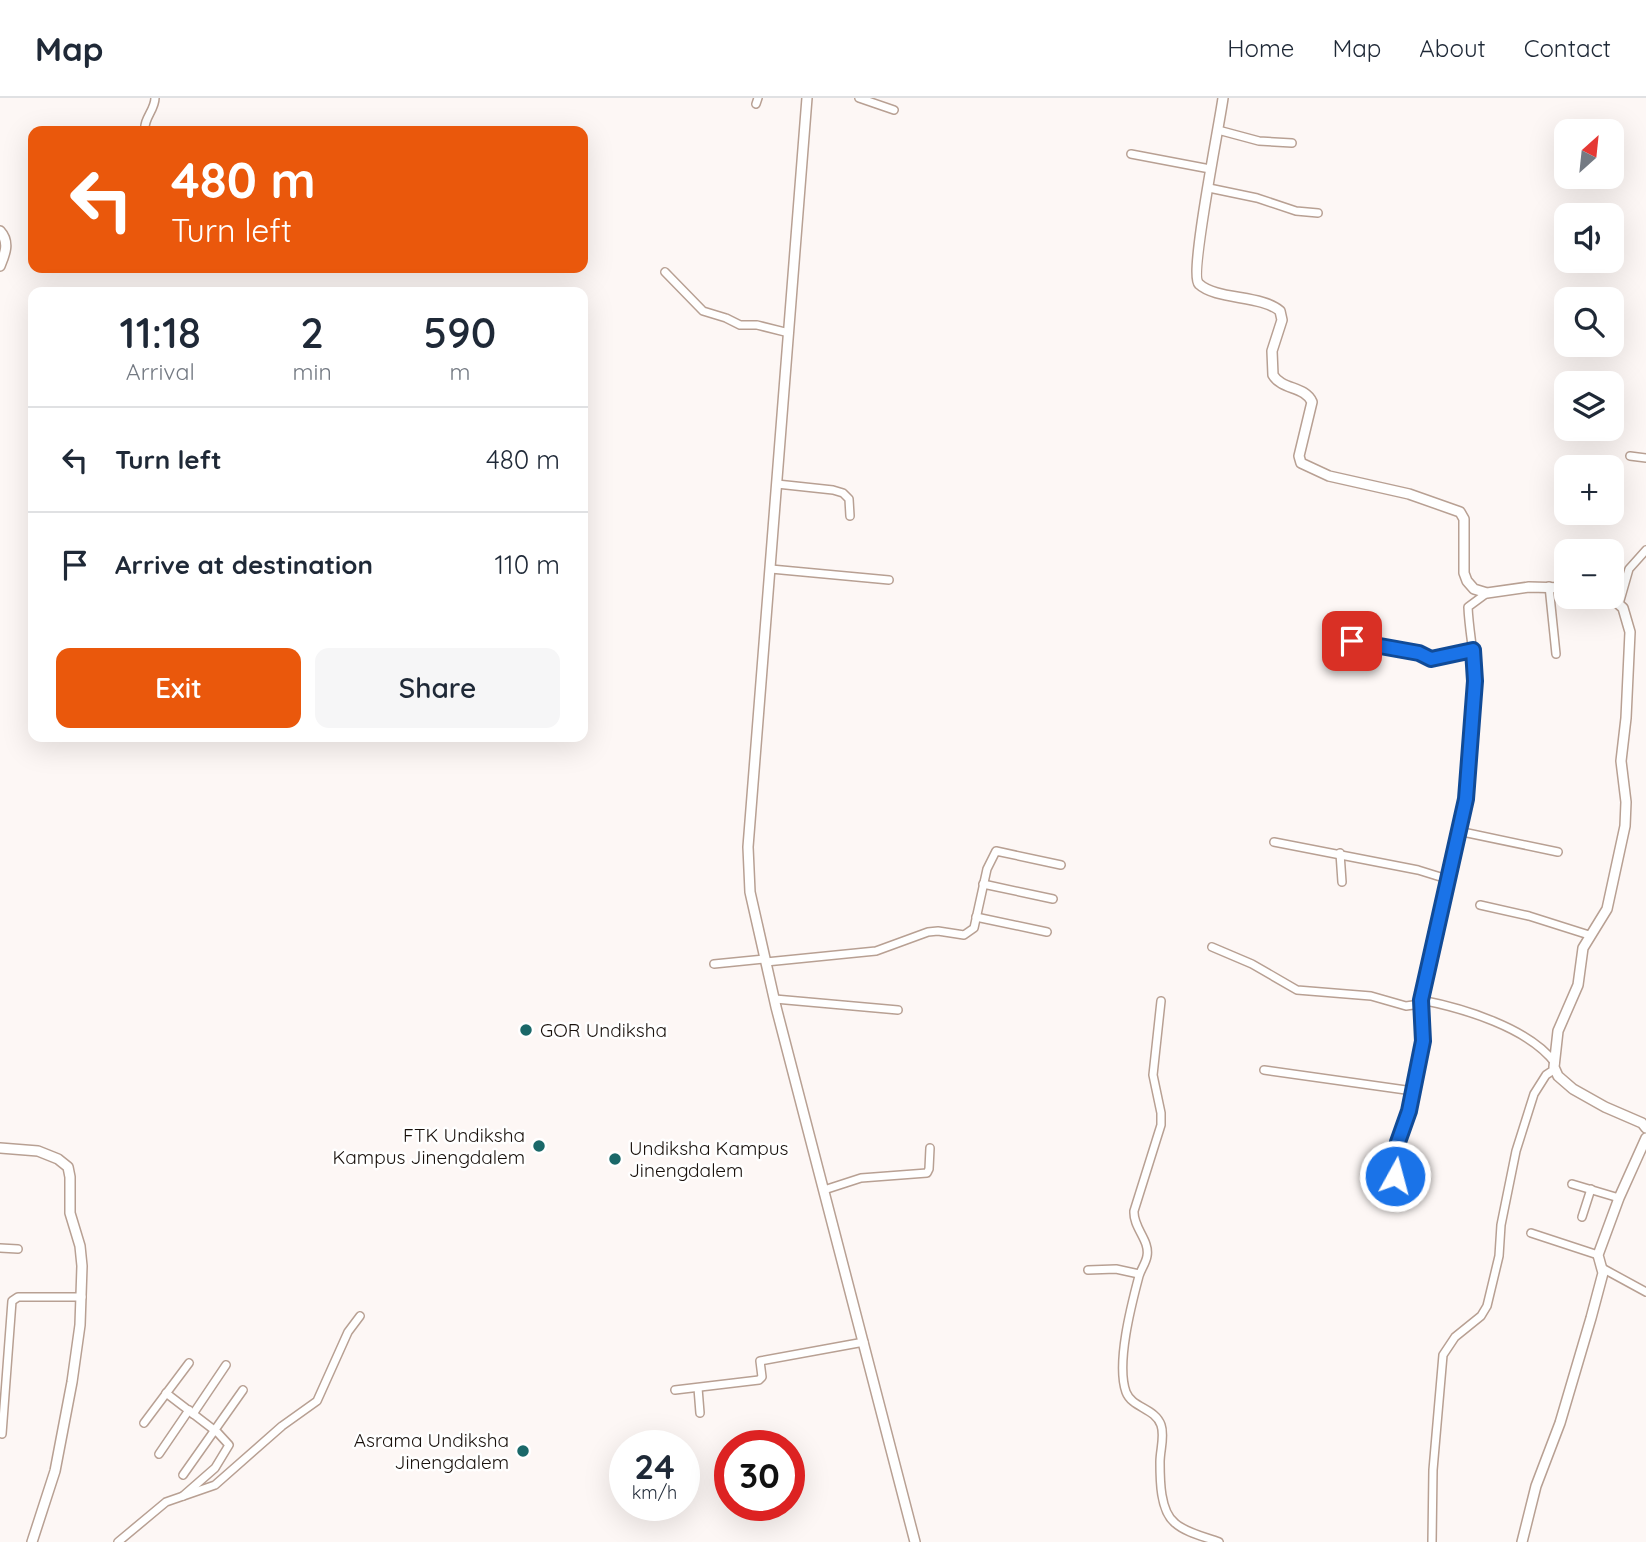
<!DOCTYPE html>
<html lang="en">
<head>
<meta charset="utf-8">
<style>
	:root { --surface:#fff; --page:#f6f6f7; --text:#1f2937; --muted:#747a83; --line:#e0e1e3; --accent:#ea580c }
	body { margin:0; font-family:Quicksand,sans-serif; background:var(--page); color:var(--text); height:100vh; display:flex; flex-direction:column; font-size:26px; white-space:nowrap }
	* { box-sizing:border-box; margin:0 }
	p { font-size:23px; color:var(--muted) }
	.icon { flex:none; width:38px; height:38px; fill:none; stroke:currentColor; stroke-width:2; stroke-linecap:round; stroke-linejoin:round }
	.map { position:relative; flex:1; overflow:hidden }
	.panel { position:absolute; left:28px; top:189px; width:560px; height:455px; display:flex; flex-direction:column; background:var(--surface); border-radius:14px; box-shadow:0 7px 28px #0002 }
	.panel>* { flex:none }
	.guide { position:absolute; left:28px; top:28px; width:560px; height:147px; border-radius:14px; box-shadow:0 7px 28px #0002; background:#ea580c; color:#fff; overflow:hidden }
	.needle { width:46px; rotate:27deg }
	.tools { position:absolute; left:1554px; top:21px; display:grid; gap:14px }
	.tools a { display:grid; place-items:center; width:70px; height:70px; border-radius:14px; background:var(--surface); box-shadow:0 7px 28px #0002; font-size:35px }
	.speed { position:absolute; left:609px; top:1332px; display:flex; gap:14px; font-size:35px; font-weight:700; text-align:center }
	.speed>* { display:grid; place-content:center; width:91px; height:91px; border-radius:50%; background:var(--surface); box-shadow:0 7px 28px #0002; line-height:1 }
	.speed small { font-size:18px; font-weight:400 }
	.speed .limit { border:10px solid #d22; background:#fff; color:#111 }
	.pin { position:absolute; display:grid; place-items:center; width:60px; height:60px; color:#fff; margin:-30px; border-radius:14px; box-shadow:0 4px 10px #0006 }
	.me { position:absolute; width:77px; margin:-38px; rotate:7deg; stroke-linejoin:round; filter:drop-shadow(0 0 5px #0008) }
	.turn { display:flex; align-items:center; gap:24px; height:147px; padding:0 28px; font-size:32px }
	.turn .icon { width:91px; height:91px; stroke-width:2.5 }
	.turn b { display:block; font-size:49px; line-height:60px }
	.eta { display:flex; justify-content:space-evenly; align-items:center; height:119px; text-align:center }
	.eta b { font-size:42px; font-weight:600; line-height:49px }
	.primary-button { display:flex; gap:14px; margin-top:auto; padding:14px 28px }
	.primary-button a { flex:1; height:80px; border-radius:14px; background:var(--accent); color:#fff; font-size:28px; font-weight:600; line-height:80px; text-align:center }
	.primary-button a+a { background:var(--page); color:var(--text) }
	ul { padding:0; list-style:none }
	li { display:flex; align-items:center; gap:21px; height:105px; padding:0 28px; border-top:2px solid var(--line) }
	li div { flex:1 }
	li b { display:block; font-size:26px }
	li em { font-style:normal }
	header { display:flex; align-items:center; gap:42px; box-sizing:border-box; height:98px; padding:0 35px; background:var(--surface); border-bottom:2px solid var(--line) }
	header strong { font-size:33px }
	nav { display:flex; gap:38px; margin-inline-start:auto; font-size:24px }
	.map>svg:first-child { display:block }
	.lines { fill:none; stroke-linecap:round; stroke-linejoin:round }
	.minor-casing { stroke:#b8a093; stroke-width:10 }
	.tertiary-casing { stroke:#b8a093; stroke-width:12 }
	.minor { stroke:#fff; stroke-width:7 }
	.tertiary { stroke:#fff; stroke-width:9 }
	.route-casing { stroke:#114b97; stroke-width:18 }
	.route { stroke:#1a73e8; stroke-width:12 }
	.poi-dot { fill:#1a6869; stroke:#fff; stroke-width:2.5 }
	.labels { text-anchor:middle; stroke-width:5; stroke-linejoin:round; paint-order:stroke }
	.poi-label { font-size:19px; fill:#18100b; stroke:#fff; text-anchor:start }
</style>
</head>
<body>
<header>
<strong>Map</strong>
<nav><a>Home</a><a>Map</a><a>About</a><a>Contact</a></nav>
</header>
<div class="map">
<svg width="1646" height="1444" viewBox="0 0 1646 1444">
	<rect width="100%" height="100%" fill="#fdf7f5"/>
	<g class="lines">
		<defs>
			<g id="minor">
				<path d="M859 0 894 12"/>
				<path d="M756 6 758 0"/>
				<path d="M1218 32 1259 43 1292 45"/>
				<path d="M145 33C143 21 155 12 155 0"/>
				<path d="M1131 56 1210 71"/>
				<path d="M1209 90 1257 100 1296 113 1318 115"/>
				<path d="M665 174 703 213 726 220 740 227H757L789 235"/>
				<path d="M1630 358 1646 360"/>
				<path d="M777 386 833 392 843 395 849 401 850 418"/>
				<path d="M771 471 889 482"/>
				<path d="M1549 488 1556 556"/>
				<path d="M1619 506 1629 471 1646 452"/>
				<path d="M1351 543 1419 555 1431 561 1473 552"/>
				<path d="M1458 733 1558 754"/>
				<path d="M1274 744 1418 772 1447 781 1421 902 1424 938 1422 950 1409 1013 1398 1044 1396 1074 1383 1102"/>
				<path d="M1340 755 1342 784"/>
				<path d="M1447 781C1463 716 1474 651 1475 584 1475 559 1469 534 1468 509L1487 495"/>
				<path d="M983 786 1053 801"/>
				<path d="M1480 807 1529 818 1589 837"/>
				<path d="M976 819 1047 834"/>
				<path d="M1212 849 1252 866 1297 892 1371 898 1406 908 1413 907 1421 902C1463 910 1529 930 1555 965"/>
				<path d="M766 864 876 853 928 834 938 833 964 837 974 830 987 771 996 753 1061 767"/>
				<path d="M714 866 765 861"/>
				<path d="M775 901 898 912"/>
				<path d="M1161 903 1153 977 1161 1015V1027L1134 1113C1133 1130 1150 1142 1147 1158 1146 1165 1141 1171 1139 1178 1131 1208 1116 1266 1126 1294 1132 1310 1155 1310 1161 1327 1165 1338 1160 1352 1160 1364 1160 1382 1160 1413 1175 1425 1186 1435 1206 1439 1219 1444"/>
				<path d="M1264 972 1413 993"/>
				<path d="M1572 1086 1619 1100"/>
				<path d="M824 1092 861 1080 927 1075 929 1071 930 1050"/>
				<path d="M1582 1119 1591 1091"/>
				<path d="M1531 1135 1598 1157"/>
				<path d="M0 1150 18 1151"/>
				<path d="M1602 1170 1646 1194"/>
				<path d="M1088 1172 1116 1171 1139 1176"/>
				<path d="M698 1290 700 1315"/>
				<path d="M675 1292 759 1282 762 1279 760 1263 864 1244"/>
				<path d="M166 1295 218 1335 229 1347 215 1370 183 1398"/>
				<path d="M193 1316 226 1267"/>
				<path d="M144 1325 189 1265"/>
				<path d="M2 1336 12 1203 18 1199H82"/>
				<path d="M159 1356 189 1312"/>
				<path d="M183 1377 243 1292"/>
				<path d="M118 1444 166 1404 215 1387 282 1328 317 1303 348 1234 360 1218"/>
				<path d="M1432 1444 1433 1372 1443 1257 1455 1239 1481 1218 1487 1208 1499 1158 1501 1127 1516 1053 1534 996 1546 977 1555 971"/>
			</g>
			<g id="tertiary">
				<path d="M807 0 748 749 750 794 776 909 915 1444"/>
				<path d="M1223 0C1220 24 1189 177 1199 186 1216 202 1262 197 1280 213L1282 222 1272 253 1273 277C1282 292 1305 288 1312 304L1299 358 1301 365 1329 378 1409 396 1460 414 1464 421V475L1467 483 1474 491 1487 495 1529 489 1566 490"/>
				<path d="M0 133C10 144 5 156 0 168"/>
				<path d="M1607 499 1614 502 1623 510 1630 534 1626 620 1621 663 1626 704 1625 728 1607 811 1583 850 1578 887 1558 933 1554 969 1558 978 1573 991 1605 1009 1642 1025 1646 1030"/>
				<path d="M0 1050 38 1053 58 1061 68 1069 70 1079V1115L80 1148 82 1168 80 1227 72 1284 55 1373 32 1444"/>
				<path d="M1522 1444 1536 1388 1560 1325 1591 1220 1603 1175 1598 1157 1619 1100 1646 1040"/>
			</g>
		</defs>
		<use href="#minor" class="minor-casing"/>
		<use href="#tertiary" class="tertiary-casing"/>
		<use href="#minor" class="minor"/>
		<use href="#tertiary" class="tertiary"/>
	</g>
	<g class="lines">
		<defs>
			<path id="route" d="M1352 543 1419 555 1431 561 1473 552 1475 583 1466 701 1421 902 1423 943 1409 1013 1398 1044 1395 1078"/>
		</defs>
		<use href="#route" class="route-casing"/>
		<use href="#route" class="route"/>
	</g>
	<g class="poi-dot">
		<circle cx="526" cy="932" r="7"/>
		<circle cx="539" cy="1048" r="7"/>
		<circle cx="615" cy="1061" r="7"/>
		<circle cx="523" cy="1353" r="7"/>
	</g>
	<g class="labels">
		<g class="poi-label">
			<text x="540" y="939">GOR Undiksha</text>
			<text x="525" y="1044" text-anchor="end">FTK Undiksha<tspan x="525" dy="22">Kampus Jinengdalem</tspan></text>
			<text x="629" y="1057">Undiksha Kampus<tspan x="629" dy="22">Jinengdalem</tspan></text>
			<text x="509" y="1349" text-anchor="end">Asrama Undiksha<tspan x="509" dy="22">Jinengdalem</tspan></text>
		</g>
	</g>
</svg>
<div class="tools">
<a><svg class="needle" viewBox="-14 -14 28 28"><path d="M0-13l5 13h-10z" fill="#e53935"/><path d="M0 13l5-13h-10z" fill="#747a83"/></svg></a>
<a><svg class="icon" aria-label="sound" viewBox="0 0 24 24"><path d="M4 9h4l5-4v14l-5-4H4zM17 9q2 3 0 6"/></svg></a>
<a><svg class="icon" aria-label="search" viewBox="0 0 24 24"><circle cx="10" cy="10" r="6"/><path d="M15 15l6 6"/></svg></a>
<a><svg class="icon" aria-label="layers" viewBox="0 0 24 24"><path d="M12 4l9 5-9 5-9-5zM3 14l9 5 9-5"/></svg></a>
<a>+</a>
<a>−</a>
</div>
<div class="speed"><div>24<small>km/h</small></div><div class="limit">30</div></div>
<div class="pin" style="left:1352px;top:543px;background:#d93025"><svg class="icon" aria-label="arrive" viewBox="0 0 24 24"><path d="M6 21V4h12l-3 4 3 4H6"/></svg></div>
<svg class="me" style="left:1395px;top:1078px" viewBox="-20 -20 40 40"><circle r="17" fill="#1a73e8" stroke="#fff" stroke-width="3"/><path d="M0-11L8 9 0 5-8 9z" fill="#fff"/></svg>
<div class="guide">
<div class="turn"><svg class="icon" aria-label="left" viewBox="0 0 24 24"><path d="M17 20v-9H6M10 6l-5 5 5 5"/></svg><div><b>480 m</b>Turn left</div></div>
</div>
<section class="panel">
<div class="eta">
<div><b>11:18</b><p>Arrival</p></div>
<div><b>2</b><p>min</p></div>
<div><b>590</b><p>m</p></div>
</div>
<ul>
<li><svg class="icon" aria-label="left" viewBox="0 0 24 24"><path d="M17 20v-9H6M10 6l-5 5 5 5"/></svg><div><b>Turn left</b></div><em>480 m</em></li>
<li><svg class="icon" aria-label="arrive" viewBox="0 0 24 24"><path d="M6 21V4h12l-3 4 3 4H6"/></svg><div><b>Arrive at destination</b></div><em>110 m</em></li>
</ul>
<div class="primary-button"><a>Exit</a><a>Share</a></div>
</section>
</div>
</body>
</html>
